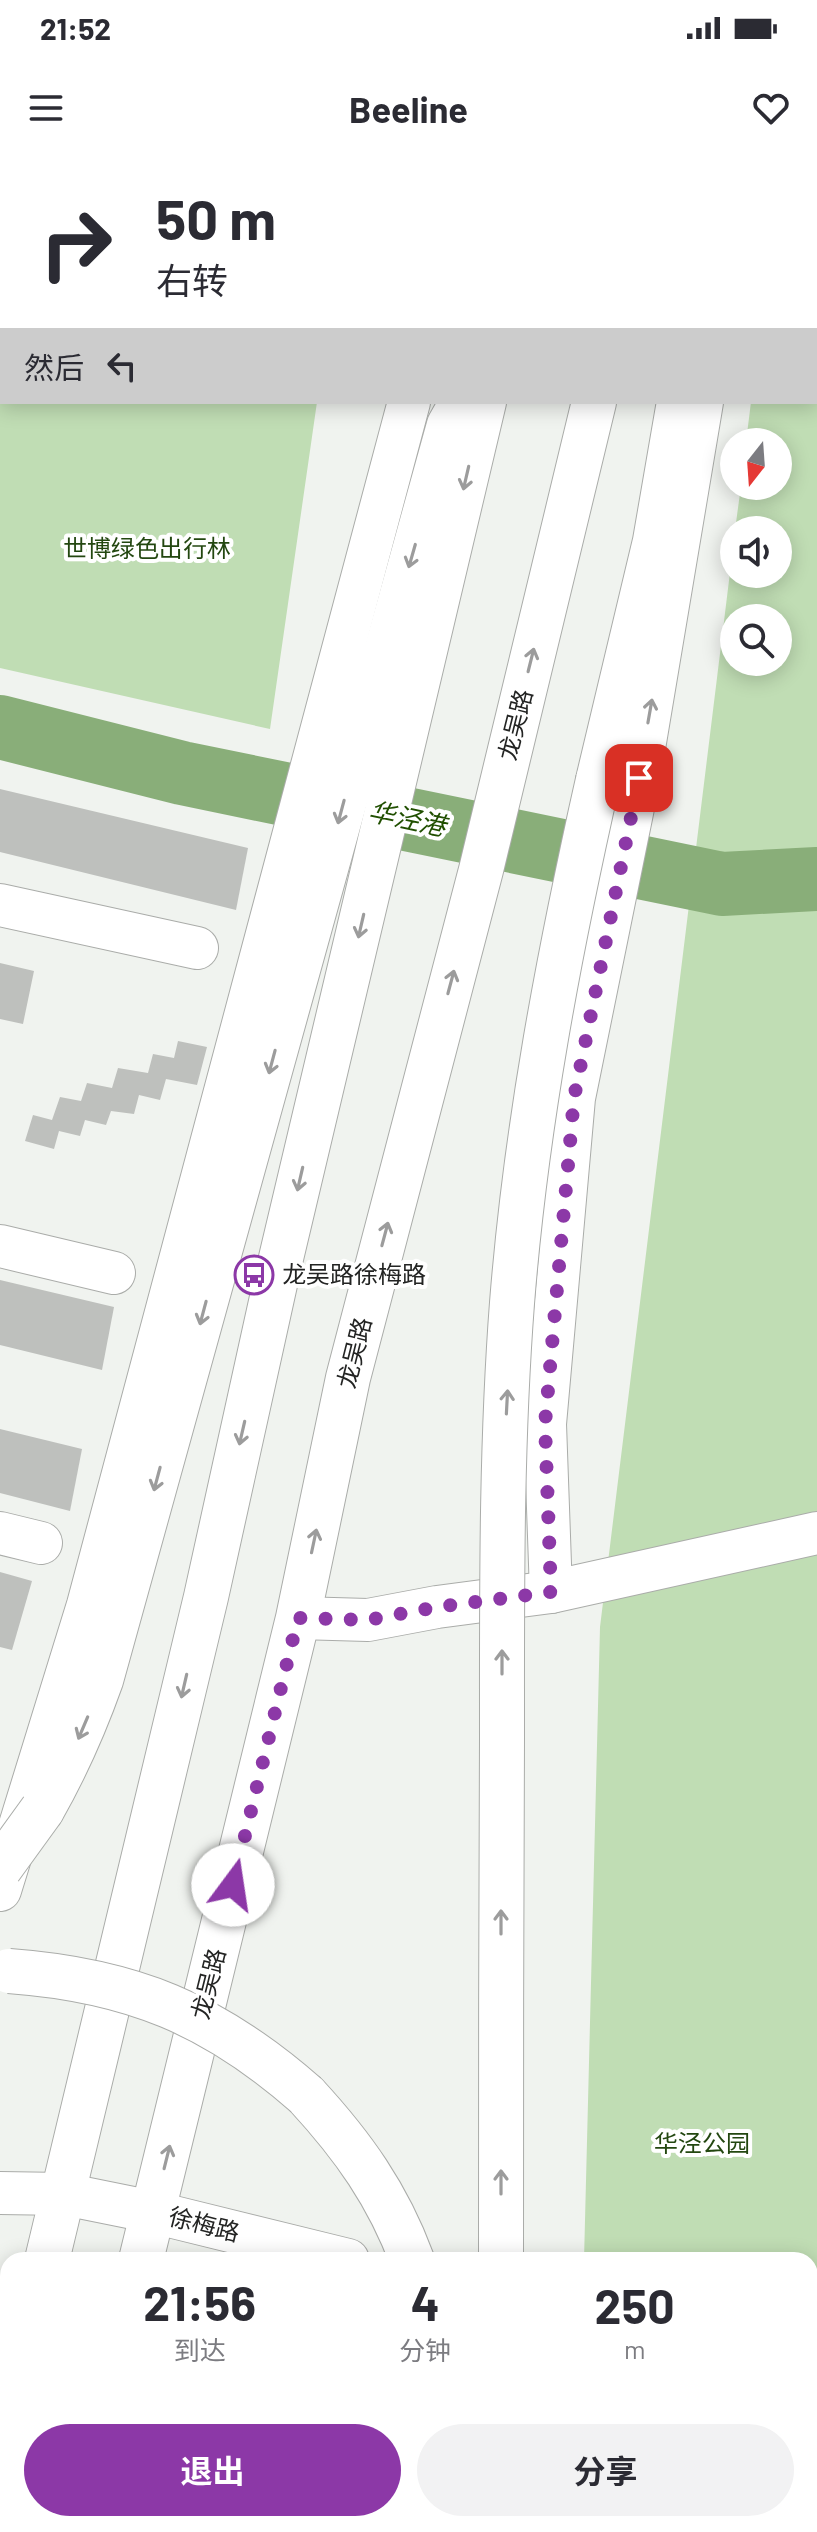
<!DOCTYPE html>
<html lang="zh">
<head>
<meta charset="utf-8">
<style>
	:root { --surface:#fff; --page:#f2f2f3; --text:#2b2b33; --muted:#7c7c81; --accent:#8c38a7 }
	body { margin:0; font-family:Barlow,"Noto Sans SC",sans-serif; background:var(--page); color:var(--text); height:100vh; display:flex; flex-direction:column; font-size:30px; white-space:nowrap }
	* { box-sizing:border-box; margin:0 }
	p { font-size:26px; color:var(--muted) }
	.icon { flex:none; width:44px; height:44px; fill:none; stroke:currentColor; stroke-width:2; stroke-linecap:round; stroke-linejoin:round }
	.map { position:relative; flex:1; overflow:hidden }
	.side { position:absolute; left:0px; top:2092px; width:818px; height:280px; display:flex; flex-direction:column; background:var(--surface); border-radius:24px 24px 0 0; box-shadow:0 4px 20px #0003 }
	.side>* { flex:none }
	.banner { position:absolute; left:0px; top:0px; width:818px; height:244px; box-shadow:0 4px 20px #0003; background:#fff; color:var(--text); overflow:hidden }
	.needle { width:52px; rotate:197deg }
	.fabs { position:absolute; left:720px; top:268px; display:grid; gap:16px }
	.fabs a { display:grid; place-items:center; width:72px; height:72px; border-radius:50%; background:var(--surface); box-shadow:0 4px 20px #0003; font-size:40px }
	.pin { position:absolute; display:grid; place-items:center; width:68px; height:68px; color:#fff; margin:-34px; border-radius:16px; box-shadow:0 4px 12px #0006 }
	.me { position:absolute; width:88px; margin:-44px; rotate:14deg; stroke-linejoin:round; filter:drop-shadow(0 0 6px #0008) }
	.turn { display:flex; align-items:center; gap:28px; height:168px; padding:0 24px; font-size:36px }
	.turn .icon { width:104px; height:104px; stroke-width:2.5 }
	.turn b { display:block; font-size:56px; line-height:68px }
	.then { display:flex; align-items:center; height:76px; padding:0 24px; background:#0003; gap:16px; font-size:30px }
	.eta { display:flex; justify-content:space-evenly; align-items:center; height:136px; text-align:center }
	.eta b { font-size:48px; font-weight:700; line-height:56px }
	.cta { display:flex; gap:16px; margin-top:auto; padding:16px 24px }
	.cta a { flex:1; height:92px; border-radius:48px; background:var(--accent); color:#fff; font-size:32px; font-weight:700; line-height:92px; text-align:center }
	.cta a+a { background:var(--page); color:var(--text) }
	.status { display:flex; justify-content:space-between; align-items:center; height:56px; padding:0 40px; background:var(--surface); direction:ltr }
	.status svg { height:22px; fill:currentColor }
	header { display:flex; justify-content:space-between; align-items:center; height:104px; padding:0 24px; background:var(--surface); font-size:36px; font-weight:700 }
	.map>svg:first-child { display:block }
	.green { fill:#c0ddb4; fill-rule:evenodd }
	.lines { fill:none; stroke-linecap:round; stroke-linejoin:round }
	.river { stroke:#89ae79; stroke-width:64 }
	.building { fill:#bec0bd }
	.minor-casing { stroke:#aaaca9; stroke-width:44 }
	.major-casing { stroke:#aaaca9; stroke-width:46 }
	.highway-casing { stroke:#aaaca9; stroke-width:46 }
	.minor { stroke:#fff; stroke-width:42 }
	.major { stroke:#fff; stroke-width:44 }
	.highway { stroke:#fff; stroke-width:44 }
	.highway-bridge-casing { stroke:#aaaca9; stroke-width:46; stroke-linecap:butt }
	.highway-bridge { stroke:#fff; stroke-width:44 }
	.oneway { stroke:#9c9c9c }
	.route { stroke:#8c38a7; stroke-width:14; stroke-dasharray:0 25.2 }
	.labels { text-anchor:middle; stroke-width:8; stroke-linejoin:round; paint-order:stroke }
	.park-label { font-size:24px; fill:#234710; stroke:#fff }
	.street-label { font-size:24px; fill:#232423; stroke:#fff }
	.poi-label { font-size:24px; fill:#232423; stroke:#fff; text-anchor:start }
	.water-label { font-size:26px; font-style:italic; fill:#204f00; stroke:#fff }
</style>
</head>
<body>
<div class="status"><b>21:52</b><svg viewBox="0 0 49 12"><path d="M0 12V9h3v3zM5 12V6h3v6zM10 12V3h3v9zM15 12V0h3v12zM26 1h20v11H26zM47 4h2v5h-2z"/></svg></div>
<header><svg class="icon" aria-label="menu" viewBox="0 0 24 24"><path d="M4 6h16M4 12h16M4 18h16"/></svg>Beeline<svg class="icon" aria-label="heart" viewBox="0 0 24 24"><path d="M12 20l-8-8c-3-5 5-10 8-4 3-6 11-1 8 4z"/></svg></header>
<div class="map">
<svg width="817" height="2372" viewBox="0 0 817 2372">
	<rect width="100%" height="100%" fill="#f0f3ef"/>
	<g class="green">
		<path d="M0 0H352V2H2V242H317L270 569 0 508Z"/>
		<path d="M817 4V2165L810 2163V2100H584L600 1467 734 380V414H778V370H735L741 326H778V282H746L751 242H816ZM734 458H778V502H734Z"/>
	</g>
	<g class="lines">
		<path class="river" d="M0 567 182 613 722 724 817 719"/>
	</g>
	<g class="building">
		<path d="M0 629 248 688 236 750 0 692Z"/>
		<path d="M0 803 34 811 23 864 0 859Z"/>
		<path d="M178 881 207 887 197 925 166 919 160 940 139 935 134 954 111 951 106 965 85 960 80 976 59 971 54 989 25 981 33 955 52 960 60 937 81 941 87 923 112 928 118 908 148 913 153 894 174 898Z"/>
		<path d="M0 1120 114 1147 102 1210 0 1185Z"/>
		<path d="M0 1269 82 1289 70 1351 0 1333Z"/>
		<path d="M0 1412 32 1421 12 1490 0 1487Z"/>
	</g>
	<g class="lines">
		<defs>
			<g id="minor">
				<path d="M473 2V0"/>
				<path d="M733 2V0"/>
				<path d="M0 745 197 788"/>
				<path d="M0 1086 114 1113"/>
				<path d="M0 1373 41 1383"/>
				<path d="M551 1432 545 1264 574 938 639 618 702 242"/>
				<path d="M298 1458 368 1460 437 1447 551 1432 817 1373"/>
				<path d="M0 1730 88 1445 409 242"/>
				<path d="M0 2033 64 2034 153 2052 348 2100"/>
				<path d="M810 2213 817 2215"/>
			</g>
			<g id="major">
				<path d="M552 2 553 0"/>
				<path d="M653 2V0"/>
				<path d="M47 2100 206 1437 277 1115 484 242"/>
				<path d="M141 2100 298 1458 348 1218 481 710 594 242"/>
				<path d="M0 2312 8 2276"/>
			</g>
			<g id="highway">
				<path d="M707 2V0"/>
				<path d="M598 620 655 381 679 242"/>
				<path d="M42 1650C66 1608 85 1565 101 1520L449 265 462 242"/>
				<path d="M306 1935C353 1986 388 2035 412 2100"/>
				<path d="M0 2196 8 2198"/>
				<path d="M810 2306 817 2307"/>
				<path d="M0 2317 8 2319"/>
				<path d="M0 2354 8 2356"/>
				<path d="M42 2364 75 2372"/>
				<path d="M199 2364 233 2372"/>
				<path d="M501 2364V2372"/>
				<path d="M713 2364 747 2372"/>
				<path d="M418 2372 420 2364"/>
			</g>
		</defs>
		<use href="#minor" class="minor-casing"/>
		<use href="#major" class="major-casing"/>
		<use href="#highway" class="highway-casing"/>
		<use href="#minor" class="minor"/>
		<use href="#major" class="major"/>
		<use href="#highway" class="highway"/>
		<defs>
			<g id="highway-bridge">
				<path d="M0 1708 42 1650"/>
				<path d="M9 1811C131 1820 214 1854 306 1935"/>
				<path d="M501 2100C501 1926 501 1751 502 1577 502 1432 501 1287 512 1143 526 966 559 793 598 620"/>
			</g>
		</defs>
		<use href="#highway-bridge" class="highway-bridge-casing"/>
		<use href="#highway-bridge" class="highway-bridge"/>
	</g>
	<defs><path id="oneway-shaft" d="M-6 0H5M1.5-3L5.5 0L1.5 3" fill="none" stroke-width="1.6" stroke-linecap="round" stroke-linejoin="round" transform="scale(2)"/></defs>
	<g class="oneway">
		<use href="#oneway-shaft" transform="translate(466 318) rotate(103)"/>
		<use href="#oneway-shaft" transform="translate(412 396) rotate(106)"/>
		<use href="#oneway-shaft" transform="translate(531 500) rotate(-76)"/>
		<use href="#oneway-shaft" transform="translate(650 551) rotate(-80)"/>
		<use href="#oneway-shaft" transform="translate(341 652) rotate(105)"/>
		<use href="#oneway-shaft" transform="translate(361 766) rotate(103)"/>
		<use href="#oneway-shaft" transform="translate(451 822) rotate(-75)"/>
		<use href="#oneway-shaft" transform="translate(272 902) rotate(105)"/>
		<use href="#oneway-shaft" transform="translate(300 1019) rotate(103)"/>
		<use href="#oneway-shaft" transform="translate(385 1074) rotate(-75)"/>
		<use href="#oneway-shaft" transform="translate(203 1153) rotate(105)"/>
		<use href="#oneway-shaft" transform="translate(507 1242) rotate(-87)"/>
		<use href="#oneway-shaft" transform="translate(242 1273) rotate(103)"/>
		<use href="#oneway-shaft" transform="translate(157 1319) rotate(105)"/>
		<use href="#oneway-shaft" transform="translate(314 1381) rotate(-78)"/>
		<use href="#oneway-shaft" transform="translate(502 1502) rotate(-90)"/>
		<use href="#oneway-shaft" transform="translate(184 1526) rotate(103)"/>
		<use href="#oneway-shaft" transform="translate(83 1568) rotate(113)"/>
		<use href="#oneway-shaft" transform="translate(501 1762) rotate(-90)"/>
		<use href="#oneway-shaft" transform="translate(167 1997) rotate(-76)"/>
		<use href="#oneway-shaft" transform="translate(501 2022) rotate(-90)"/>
	</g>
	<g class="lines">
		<path class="route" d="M233 1725 298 1458 368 1460 437 1447 551 1432 545 1264 574 938 639 618"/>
	</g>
	<defs>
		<symbol id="bus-ring" viewBox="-11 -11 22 22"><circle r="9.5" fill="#fff" stroke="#8c38a7" stroke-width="1.5"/><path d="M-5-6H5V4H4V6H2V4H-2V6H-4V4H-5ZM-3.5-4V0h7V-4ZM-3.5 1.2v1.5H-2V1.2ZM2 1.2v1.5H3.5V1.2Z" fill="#8c38a7"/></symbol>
	</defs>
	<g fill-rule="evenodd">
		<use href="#bus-ring" x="232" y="1093" width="44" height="44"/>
	</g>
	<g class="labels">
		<g class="park-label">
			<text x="147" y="397">世博绿色出行林</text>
			<text x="702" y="1992">华泾公园</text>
		</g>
		<g class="street-label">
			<text transform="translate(516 565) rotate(-76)" y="8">龙吴路</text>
			<text transform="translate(355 1193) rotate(-76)" y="8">龙吴路</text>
			<text transform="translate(209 1824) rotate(-76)" y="8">龙吴路</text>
			<text transform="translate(204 2065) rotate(14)" y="8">徐梅路</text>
		</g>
		<g class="poi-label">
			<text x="282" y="1123">龙吴路徐梅路</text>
		</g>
		<g class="water-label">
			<text transform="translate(407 659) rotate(12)" y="9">华泾港</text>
		</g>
	</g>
</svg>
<div class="fabs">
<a><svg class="needle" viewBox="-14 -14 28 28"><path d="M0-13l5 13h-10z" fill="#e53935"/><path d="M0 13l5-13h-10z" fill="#7c7c81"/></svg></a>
<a><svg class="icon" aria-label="sound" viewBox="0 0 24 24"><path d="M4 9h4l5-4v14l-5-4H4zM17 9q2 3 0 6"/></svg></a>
<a><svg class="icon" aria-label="search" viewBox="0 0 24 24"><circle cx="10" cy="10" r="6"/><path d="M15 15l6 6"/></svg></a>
</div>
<div class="pin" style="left:639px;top:618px;background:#d93025"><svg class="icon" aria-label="arrive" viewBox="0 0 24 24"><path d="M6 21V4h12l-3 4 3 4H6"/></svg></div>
<svg class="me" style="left:233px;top:1725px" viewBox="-20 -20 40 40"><circle r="19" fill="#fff"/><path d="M0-13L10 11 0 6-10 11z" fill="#8c38a7"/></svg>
<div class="banner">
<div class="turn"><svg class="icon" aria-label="right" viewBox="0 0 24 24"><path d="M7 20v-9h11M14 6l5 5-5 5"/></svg><div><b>50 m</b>右转</div></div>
<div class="then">然后<svg class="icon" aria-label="left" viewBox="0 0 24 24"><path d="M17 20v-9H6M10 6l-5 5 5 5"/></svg></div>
</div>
<section class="side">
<div class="eta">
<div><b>21:56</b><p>到达</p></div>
<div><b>4</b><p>分钟</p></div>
<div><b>250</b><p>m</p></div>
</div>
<div class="cta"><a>退出</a><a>分享</a></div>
</section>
</div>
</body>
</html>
